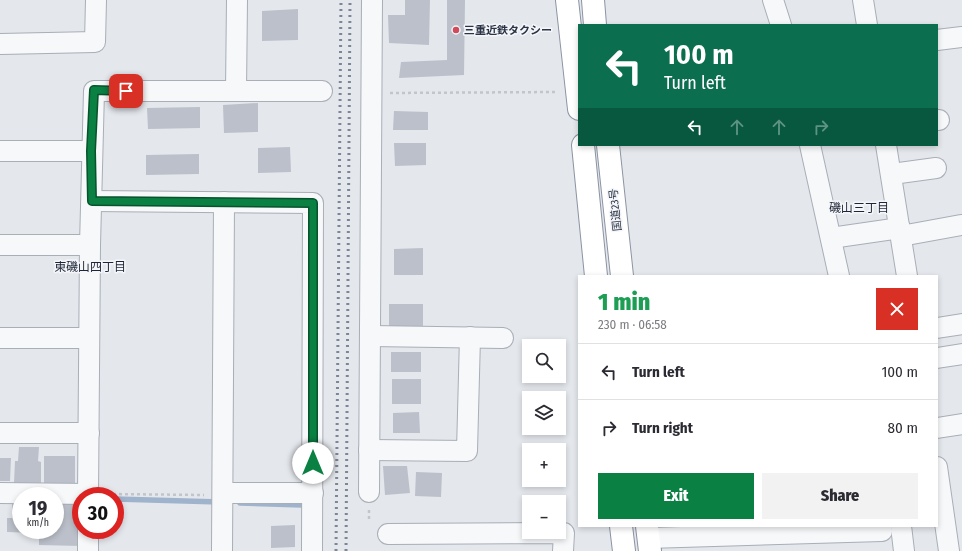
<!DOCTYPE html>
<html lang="en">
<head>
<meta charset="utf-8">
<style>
	:root { --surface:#fff; --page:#f2f2f3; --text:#2b2b33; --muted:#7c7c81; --line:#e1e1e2; --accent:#0b8043 }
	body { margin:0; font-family:"Fira Sans Condensed","Noto Sans JP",sans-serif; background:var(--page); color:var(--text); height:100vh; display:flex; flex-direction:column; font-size:15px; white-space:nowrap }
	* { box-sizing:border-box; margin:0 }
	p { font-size:13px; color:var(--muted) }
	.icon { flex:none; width:22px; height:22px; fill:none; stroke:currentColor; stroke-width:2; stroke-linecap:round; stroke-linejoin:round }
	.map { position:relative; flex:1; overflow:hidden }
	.side { position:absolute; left:578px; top:275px; width:360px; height:252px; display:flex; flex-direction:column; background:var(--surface); border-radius:0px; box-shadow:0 2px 6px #0003 }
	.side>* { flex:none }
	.top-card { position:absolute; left:578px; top:24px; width:360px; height:122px; border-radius:0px; box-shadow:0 2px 6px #0003; background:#0b6e4f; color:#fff; overflow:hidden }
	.tools { position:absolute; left:522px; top:339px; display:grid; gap:8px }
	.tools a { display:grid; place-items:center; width:44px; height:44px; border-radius:0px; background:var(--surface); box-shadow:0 2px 6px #0003; font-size:20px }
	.speed { position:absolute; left:12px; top:487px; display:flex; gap:8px; font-size:20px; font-weight:700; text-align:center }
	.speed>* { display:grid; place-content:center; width:52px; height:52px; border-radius:50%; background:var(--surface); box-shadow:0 2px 6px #0003; line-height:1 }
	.speed small { font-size:10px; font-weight:400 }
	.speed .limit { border:6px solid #d22; background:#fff; color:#111 }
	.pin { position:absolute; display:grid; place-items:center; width:34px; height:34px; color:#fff; margin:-17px; border-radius:8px; box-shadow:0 2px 6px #0006 }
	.me { position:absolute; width:44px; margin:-22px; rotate:0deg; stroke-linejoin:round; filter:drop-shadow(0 0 3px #0008) }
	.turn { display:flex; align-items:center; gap:14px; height:84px; padding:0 20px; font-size:18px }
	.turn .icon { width:52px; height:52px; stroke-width:2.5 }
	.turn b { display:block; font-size:28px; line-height:34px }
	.lanes { display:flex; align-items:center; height:38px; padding:0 20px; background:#0003; justify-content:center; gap:20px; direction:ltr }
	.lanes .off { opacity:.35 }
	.round { display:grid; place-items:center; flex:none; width:42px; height:42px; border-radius:0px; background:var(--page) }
	.headline { display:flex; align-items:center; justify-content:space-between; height:68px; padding:0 20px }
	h1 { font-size:24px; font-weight:800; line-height:30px; color:#1e9e55 }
	.button { display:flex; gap:8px; margin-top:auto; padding:8px 20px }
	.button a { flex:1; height:46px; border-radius:0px; background:var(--accent); color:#fff; font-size:16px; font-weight:800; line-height:46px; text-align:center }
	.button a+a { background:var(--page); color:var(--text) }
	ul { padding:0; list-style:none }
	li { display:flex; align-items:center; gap:12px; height:56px; padding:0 20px; border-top:1px solid var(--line) }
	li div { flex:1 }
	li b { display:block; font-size:15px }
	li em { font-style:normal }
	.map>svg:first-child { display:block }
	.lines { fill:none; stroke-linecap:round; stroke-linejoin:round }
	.stream { stroke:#9fb4cc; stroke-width:5.5 }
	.building { fill:#bbc0ca }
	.minor-casing { stroke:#a9aeb7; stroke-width:22 }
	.highway-casing { stroke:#8b94a3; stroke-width:24 }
	.path { stroke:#c2c5cb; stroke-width:2.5; stroke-dasharray:3 3; stroke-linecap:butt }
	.minor { stroke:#f7f8fa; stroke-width:20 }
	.highway { stroke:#fff; stroke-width:22 }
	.rail { stroke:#7d8696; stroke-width:3; stroke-dasharray:2 4; stroke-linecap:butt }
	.route-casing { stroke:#07532c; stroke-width:10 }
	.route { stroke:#0b8043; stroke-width:7 }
	.poi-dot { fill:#d1495b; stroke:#f4f6f9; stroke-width:1.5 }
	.labels { text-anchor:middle; stroke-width:3; stroke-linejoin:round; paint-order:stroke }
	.poi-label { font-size:11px; font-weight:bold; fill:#2b3445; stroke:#f4f6f9; text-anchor:start }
	.street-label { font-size:11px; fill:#2b3445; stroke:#f4f6f9 }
	.neighbourhood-label { font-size:12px; fill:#1d2536; stroke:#f4f6f9 }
</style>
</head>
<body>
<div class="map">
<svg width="962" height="551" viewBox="0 0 962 551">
	<rect width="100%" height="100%" fill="#e4e7ec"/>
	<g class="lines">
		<g class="stream">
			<path d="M115 499 220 502"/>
			<path d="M240 503 302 505"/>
		</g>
	</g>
	<g class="building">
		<path d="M405 0H430L429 45 389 43 388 15H405Z"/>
		<path d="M447 0H465L464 75 399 78 401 62 447 60Z"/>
		<path d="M298 9V40L262 41V11Z"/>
		<path d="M258 103V132L224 133 223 105Z"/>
		<path d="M200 107V128L148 129 147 108Z"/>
		<path d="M394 111 428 112V130H393Z"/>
		<path d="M394 143H426V165L395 166Z"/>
		<path d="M290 147 291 172 258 173V148Z"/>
		<path d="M199 154V174L146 175V155Z"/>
		<path d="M423 248V275H394V249Z"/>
		<rect x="389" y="304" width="34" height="22"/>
		<rect x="391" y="352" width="30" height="20"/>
		<rect x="392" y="379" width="29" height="25"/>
		<path d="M419 412 420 433H393V413Z"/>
		<path d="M19 447H39L38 461 41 462V484L14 483 15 461H18Z"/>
		<rect x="44" y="456" width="31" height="28"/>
		<path d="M0 458H11L10 481H0Z"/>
		<path d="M383 466H407L410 493 385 495Z"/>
		<path d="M416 472 442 473 441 497 415 496Z"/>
		<path d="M12 502H21V530H36V533L7 532V518H12Z"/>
		<path d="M55 504H81V546L39 545V530H55Z"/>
		<path d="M295 525V547L271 548V526Z"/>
	</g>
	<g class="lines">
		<defs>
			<g id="minor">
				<path d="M773 0 781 25"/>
				<path d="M863 0 867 25"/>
				<path d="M937 40 962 37"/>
				<path d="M0 44 95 42 96 0"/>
				<path d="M236 91 237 0"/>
				<path d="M937 120H939"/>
				<path d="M810 145 839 276"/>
				<path d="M886 145 907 276"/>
				<path d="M0 151H91"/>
				<path d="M892 174 936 168"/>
				<path d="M92 201 313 203 312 551"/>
				<path d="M901 236 961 225"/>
				<path d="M831 238 900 228"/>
				<path d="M0 245H90"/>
				<path d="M937 328 962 324"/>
				<path d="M371 336 503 338"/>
				<path d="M0 338H89"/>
				<path d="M937 358 962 354"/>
				<path d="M937 428 962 424"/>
				<path d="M0 433H89"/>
				<path d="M369 450 467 451 470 337"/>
				<path d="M937 467 949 551"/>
				<path d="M369 492 372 0"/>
				<path d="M0 493 88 494"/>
				<path d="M223 493H313"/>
				<path d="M88 496 90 245 94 91H322"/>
				<path d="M901 526 904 551"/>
				<path d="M388 534 564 533 563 551"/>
				<path d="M648 538 882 531"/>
				<path d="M88 551V530"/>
				<path d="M222 551 224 202"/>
			</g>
			<g id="highway">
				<path d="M567 0 579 109"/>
				<path d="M593 0 595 25"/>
				<path d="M583 145 596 276"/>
				<path d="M608 145 622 276"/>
				<path d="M621 526 624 551"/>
				<path d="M647 526 650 551"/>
			</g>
		</defs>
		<use href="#minor" class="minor-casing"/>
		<use href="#highway" class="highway-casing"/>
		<g class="path">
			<path d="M390 93 557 92"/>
			<path d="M107 494 204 495"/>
			<path d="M369 510V519"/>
		</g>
		<use href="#minor" class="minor"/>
		<use href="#highway" class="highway"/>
		<g class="rail">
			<path d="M336 551 341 0"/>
			<path d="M346 551 350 0"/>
		</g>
	</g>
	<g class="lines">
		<defs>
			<path id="route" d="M126 91 94 90 91 151 92 201 313 203V463"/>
		</defs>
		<use href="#route" class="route-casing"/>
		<use href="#route" class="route"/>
	</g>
	<circle class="poi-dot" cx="456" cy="30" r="4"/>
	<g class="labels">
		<g class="poi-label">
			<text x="464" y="34">三重近鉄タクシー</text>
		</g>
		<g class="street-label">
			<text transform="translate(615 210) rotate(-96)" y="4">国道23号</text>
		</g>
		<g class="neighbourhood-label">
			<text x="859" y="212">磯山三丁目</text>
			<text x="90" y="271">東磯山四丁目</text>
		</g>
	</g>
</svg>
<div class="tools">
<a><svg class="icon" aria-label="search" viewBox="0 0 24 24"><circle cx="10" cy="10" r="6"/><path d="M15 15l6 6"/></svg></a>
<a><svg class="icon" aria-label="layers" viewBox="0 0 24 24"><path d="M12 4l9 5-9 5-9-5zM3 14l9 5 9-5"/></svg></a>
<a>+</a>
<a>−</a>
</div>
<div class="speed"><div>19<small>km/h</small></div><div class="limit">30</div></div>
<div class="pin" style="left:126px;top:91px;background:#d93025"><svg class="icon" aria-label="arrive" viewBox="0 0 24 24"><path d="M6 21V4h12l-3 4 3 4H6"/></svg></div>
<svg class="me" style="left:313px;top:463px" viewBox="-20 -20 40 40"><circle r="19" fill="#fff"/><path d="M0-13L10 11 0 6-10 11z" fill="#0b8043"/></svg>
<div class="top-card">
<div class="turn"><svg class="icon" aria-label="left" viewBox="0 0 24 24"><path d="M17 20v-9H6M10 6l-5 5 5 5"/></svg><div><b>100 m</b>Turn left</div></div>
<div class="lanes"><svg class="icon" aria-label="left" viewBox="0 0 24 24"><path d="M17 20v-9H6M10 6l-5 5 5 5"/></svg><svg class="icon off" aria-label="ahead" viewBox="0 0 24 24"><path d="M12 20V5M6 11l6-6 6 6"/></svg><svg class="icon off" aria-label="ahead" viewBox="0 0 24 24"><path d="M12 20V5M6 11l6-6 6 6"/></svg><svg class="icon off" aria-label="right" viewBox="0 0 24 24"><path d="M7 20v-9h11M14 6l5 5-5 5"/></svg></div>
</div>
<section class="side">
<div class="headline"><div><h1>1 min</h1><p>230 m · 06:58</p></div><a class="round" style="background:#d93025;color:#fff"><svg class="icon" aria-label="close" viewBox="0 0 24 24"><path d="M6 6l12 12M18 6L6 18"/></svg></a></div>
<ul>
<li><svg class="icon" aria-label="left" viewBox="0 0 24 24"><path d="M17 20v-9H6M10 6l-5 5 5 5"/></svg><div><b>Turn left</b></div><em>100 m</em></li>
<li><svg class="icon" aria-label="right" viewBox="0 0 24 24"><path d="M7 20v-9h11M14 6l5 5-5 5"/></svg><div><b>Turn right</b></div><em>80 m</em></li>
</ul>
<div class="button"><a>Exit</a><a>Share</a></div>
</section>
</div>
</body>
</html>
